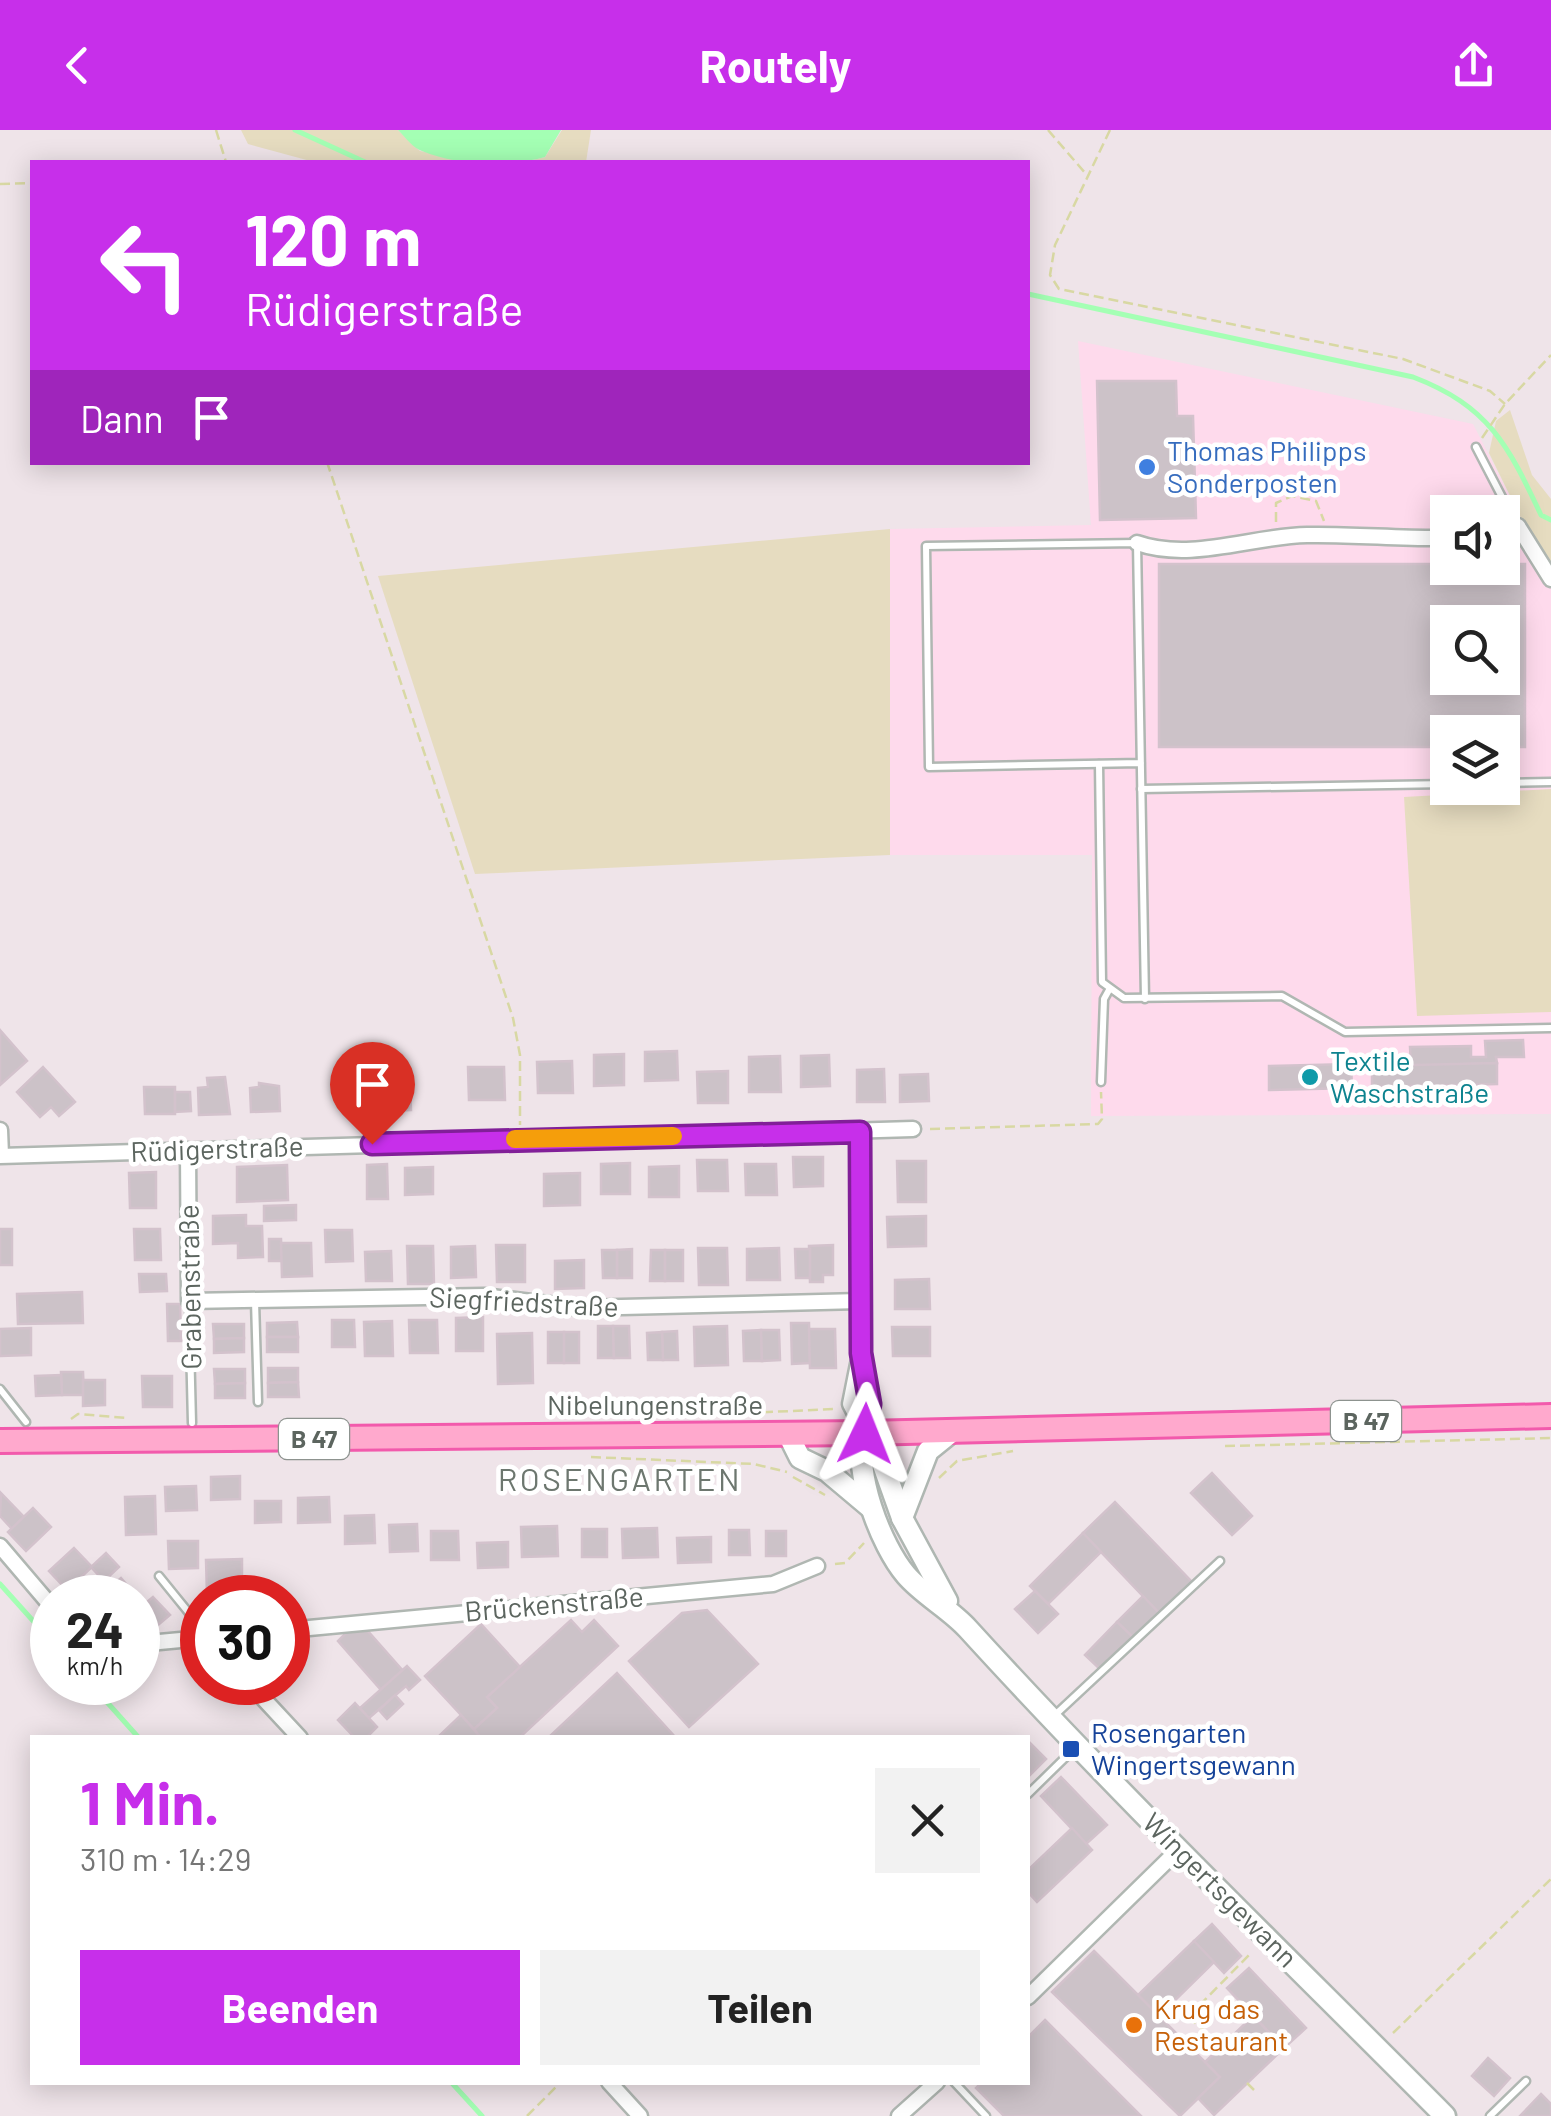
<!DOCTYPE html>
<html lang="de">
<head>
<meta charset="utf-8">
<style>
	:root { --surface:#fff; --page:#f2f2f2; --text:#222; --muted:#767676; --accent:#c72fea }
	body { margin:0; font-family:Barlow,sans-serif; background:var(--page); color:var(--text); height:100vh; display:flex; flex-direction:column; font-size:38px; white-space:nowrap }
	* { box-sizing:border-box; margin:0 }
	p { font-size:32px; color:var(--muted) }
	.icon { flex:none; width:55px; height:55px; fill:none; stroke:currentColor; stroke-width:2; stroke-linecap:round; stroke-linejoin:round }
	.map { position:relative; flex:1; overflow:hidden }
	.drawer { position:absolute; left:30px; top:1605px; width:1000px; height:350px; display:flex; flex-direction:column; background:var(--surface); border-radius:0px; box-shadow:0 5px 25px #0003 }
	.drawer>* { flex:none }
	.top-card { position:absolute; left:30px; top:30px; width:1000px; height:305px; border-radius:0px; box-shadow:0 5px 25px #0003; background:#c72fea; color:#fff; overflow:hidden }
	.controls { position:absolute; left:1430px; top:365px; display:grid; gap:20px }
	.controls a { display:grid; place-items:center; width:90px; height:90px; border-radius:0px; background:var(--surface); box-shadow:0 5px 25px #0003; font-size:50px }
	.speed { position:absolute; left:30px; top:1445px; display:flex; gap:20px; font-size:50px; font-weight:700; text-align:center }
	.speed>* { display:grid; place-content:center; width:130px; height:130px; border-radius:50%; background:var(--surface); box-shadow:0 5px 25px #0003; line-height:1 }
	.speed small { font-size:25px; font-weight:400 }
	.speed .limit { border:15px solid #d22; background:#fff; color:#111 }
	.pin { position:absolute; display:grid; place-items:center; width:85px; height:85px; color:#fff; margin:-102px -42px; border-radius:50% 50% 50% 0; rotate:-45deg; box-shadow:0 0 10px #0007 }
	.pin .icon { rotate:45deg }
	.me { position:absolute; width:110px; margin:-55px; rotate:2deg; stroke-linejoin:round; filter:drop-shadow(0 0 8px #0008) }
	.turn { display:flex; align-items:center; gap:35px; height:210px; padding:0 50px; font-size:45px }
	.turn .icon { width:130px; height:130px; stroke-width:2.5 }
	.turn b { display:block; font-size:70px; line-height:85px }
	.then { display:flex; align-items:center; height:95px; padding:0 50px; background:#0003; gap:20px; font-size:38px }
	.round { display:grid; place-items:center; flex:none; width:105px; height:105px; border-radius:0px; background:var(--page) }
	.summary { display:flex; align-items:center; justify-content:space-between; height:170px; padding:0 50px }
	h1 { font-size:60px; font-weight:700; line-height:75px; color:var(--accent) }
	.cta { display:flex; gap:20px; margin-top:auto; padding:20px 50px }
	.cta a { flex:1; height:115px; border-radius:0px; background:var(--accent); color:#fff; font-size:40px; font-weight:700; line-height:115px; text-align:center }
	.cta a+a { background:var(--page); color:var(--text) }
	header { display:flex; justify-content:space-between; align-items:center; height:130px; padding:0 50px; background:var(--accent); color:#fff; font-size:45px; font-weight:700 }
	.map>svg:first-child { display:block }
	.commercial { fill:#fedaec; fill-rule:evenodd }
	.green { fill:#e6dcc0 }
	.water { fill:#a4ffb4 }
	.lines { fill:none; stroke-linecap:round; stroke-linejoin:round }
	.stream { stroke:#a4ffb4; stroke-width:5 }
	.building { fill:#ccc2c8; stroke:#d3c2cc; stroke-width:2.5; fill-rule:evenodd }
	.lane-casing { stroke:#b0b7b2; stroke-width:11 }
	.street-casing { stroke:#b0b7b2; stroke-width:19 }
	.secondary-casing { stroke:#afb7b2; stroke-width:25 }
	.primary-casing { stroke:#f25aac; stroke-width:28 }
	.path { stroke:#d8d8a3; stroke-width:2.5; stroke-dasharray:10 5; stroke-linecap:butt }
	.lane { stroke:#fff; stroke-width:6 }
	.street { stroke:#fff; stroke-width:14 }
	.secondary { stroke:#fff; stroke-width:20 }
	.primary { stroke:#ffa9cd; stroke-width:22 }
	.route-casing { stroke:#811f98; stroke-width:25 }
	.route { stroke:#c72fea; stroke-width:18 }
	.slow { stroke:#f59e0b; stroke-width:18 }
	.shop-dot { fill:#3f7fe0; stroke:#fff; stroke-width:4 }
	.culture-dot { fill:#0f9aa8; stroke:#fff; stroke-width:4 }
	.transit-dot { fill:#1a4fb4; stroke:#fff; stroke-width:4 }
	.food-dot { fill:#e8710a; stroke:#fff; stroke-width:4 }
	.labels { text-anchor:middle; stroke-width:9; stroke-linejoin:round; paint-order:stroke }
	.shield { fill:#fff; stroke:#8d938f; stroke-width:2.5 }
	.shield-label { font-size:25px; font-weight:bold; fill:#5c655f }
	.shop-label { font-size:28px; fill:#366cbe; stroke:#fff; text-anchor:start }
	.culture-label { font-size:28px; fill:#0d838f; stroke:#fff; text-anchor:start }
	.street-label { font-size:28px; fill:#5c655f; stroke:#fff }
	.transit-label { font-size:28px; fill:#164399; stroke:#fff; text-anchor:start }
	.food-label { font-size:28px; fill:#c56008; stroke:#fff; text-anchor:start }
	.quarter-label { font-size:32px; letter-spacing:2.5px; fill:#6d776f; stroke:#fff }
</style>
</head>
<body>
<header><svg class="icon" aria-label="back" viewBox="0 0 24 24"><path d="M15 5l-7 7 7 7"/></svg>Routely<svg class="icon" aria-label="share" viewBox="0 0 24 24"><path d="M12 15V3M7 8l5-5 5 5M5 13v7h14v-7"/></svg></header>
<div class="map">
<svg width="1551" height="1986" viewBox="0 0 1551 1986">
	<rect width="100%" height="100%" fill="#efe4e9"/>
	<path class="commercial" d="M1078 211 1473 294 1520 386 1551 432V984L1091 986 1092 725H890V399L1091 395ZM1448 382H1502V438H1448ZM1448 492H1502V548H1448ZM1448 602H1502V658H1448Z"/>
	<g class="green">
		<path d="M241 0H398L420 21 481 32H314L248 14Z"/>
		<path d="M562 0H591L586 32H525L545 27Z"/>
		<path d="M1510 280 1532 345 1551 369V432L1520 386 1489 323 1496 291Z"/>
		<path d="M890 399V725L475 744 378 446Z"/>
		<path d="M1551 659V882L1417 886 1404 667Z"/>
	</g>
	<path class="water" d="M398 0H561L545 27C509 37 458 36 422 21 413 18 405 7 398 0Z"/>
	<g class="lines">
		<g class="stream">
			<path d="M295 0 365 32"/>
			<path d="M1028 164 1413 247C1489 276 1508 315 1541 385L1551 390"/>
			<path d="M0 1454 52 1512"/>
			<path d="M89 1552 139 1608"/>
			<path d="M451 1952 482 1986"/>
		</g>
	</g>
	<g class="building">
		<path d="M1097 251H1176L1177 286H1193L1196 388 1100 390Z"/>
		<path d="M1159 434H1525V617H1502V602H1448V617H1159ZM1448 492H1502V548H1448Z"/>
		<path d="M0 900 27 931 0 955Z"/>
		<path d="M1523 910 1524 927H1496L1497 933 1411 936 1410 917 1471 916V927H1486L1485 911Z"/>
		<path d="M677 921 678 950 645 951V922Z"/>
		<path d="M624 924V955L594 956V925Z"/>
		<path d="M829 925 830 956 801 957V926Z"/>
		<path d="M780 926 781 962H749V927Z"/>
		<path d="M572 931 573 963H538L537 932Z"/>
		<path d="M1497 933V954L1372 957V936Z"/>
		<path d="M1351 934 1352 958 1269 960V936Z"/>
		<path d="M43 937 75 972 59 986 51 977 40 987 17 962Z"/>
		<path d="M468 937H504L505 970H469Z"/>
		<path d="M884 939 885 972H857V940Z"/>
		<path d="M728 941V973H698L697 942Z"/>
		<path d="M928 944 929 971 900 972V945Z"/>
		<path d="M225 947 230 984 199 985 198 958 208 957 207 948Z"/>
		<path d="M259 953 279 956 280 981 251 982 250 958 259 957Z"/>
		<path d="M410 953 411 980 387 981 386 954Z"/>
		<path d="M144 957H175V984H145Z"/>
		<path d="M175 962H190L191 981 175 982Z"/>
		<path d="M793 1027H823V1056L794 1057Z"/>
		<path d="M697 1030H727L728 1061H698Z"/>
		<path d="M897 1031H926V1072H898Z"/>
		<path d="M630 1033V1064H601V1034Z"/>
		<path d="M387 1034 388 1069H367V1035Z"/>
		<path d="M745 1034H776L777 1065H746Z"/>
		<path d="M287 1035 288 1070 237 1072V1037Z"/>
		<path d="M679 1036V1067H649V1037Z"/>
		<path d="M433 1037V1064L405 1065V1038Z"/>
		<path d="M156 1042V1078H130L129 1043Z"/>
		<path d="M580 1043V1075L544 1076V1044Z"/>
		<path d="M296 1075V1090L264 1091V1076Z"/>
		<path d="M246 1085V1096H262L263 1127 238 1128V1113L213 1114V1086Z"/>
		<path d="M926 1086V1116L888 1117 887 1087Z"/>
		<rect x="0" y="1099" width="12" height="36"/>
		<path d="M134 1099H160L161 1130H135Z"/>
		<path d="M325 1100H352L353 1131 326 1132Z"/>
		<path d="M269 1109H281L282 1131H269Z"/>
		<path d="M281 1113H311L312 1146 282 1147Z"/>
		<path d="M496 1115H525V1152H497Z"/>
		<path d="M833 1115V1145H823V1152H810L809 1116Z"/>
		<path d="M407 1116H433L434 1154H408Z"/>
		<path d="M475 1116 476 1147 451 1148V1117Z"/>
		<path d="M698 1118H727L728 1155H699Z"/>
		<path d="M779 1118 780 1150H747V1119Z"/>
		<path d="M632 1119V1148H617V1120Z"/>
		<path d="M795 1119H810V1148H796Z"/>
		<path d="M602 1120H617V1148H603Z"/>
		<path d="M651 1120H665V1151H650Z"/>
		<rect x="665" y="1120" width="18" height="31"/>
		<path d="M391 1121 392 1151H366L365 1122Z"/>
		<path d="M584 1130V1158L555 1159V1131Z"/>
		<path d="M139 1144H166L167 1161 140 1162Z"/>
		<path d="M929 1149 930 1179H895V1150Z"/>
		<path d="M82 1162 83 1193 18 1194 17 1164Z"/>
		<path d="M167 1174H180L181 1211H168Z"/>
		<path d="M483 1187V1221H456V1188Z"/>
		<path d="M332 1190H354L355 1217H332Z"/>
		<path d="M409 1190H437L438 1223H410Z"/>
		<path d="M392 1191 393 1226H365L364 1192Z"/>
		<path d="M297 1192 298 1207H267V1193Z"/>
		<path d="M791 1193H809L810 1233 792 1234Z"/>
		<path d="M213 1194H244V1208L214 1209Z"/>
		<path d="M598 1196H613L614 1228H598Z"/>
		<path d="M613 1196H629L630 1228H614Z"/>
		<path d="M727 1196 728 1235 695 1236 694 1197Z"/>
		<path d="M892 1197H930V1226H893Z"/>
		<path d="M31 1198V1225L0 1226V1199Z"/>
		<path d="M809 1199H835L836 1238H810Z"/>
		<path d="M761 1200 762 1231H744L743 1201Z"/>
		<path d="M761 1200H779L780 1230 762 1231Z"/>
		<path d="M677 1201 678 1230H663L662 1202Z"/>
		<rect x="548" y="1202" width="16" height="31"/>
		<rect x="564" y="1202" width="15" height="31"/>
		<path d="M662 1202 663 1230H648L647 1203Z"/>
		<path d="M532 1203 533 1253 498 1254 497 1204Z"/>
		<rect x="267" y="1207" width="31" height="15"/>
		<path d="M244 1208V1222L214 1223V1209Z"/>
		<path d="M268 1238H298V1252L268 1253Z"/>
		<path d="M214 1239H245V1253L215 1254Z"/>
		<path d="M61 1242H83L84 1265H62Z"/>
		<path d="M61 1245 62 1265 36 1266 35 1246Z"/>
		<path d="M142 1246H172V1277H143Z"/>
		<path d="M83 1250H105V1275L83 1276Z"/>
		<path d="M298 1252 299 1267H268V1253Z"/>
		<path d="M245 1253V1268H215V1254Z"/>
		<path d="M1212 1343 1252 1386 1232 1405 1191 1363Z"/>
		<path d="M240 1346V1369L211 1370V1347Z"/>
		<path d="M196 1356 197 1380 166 1381 165 1357Z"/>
		<path d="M1 1363 24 1387 12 1399 0 1386Z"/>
		<path d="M155 1366 156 1404 126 1405 125 1367Z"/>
		<path d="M329 1367 330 1392 298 1393V1368Z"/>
		<path d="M255 1371H281V1392L255 1393Z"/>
		<path d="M1115 1372 1192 1452 1159 1483 1083 1403Z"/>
		<path d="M33 1378 51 1397 26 1421 8 1402Z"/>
		<path d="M374 1385 375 1413 345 1414V1386Z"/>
		<path d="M417 1394 418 1421 390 1422 389 1395Z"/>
		<path d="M557 1396 558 1426 522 1427 521 1397Z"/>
		<path d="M657 1398 658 1427 623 1428 622 1399Z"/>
		<rect x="582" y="1399" width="25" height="28"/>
		<path d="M729 1400H749L750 1425H729Z"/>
		<path d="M431 1401H458L459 1430H431Z"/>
		<rect x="766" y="1401" width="20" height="25"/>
		<path d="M1083 1403 1101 1422 1048 1474 1030 1456Z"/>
		<path d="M711 1407V1432L678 1433 677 1408Z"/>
		<path d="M168 1411H198V1438L169 1439Z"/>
		<path d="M508 1412V1437L478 1438 477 1413Z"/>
		<path d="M74 1418 92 1437 67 1460 49 1441Z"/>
		<path d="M106 1423 119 1437 104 1451 91 1437Z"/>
		<path d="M242 1429V1464L207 1465 206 1430Z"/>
		<path d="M121 1448 144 1475 138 1481V1468L101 1465Z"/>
		<path d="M1035 1461 1058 1484 1038 1503 1015 1479Z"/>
		<path d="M1143 1466 1159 1483 1134 1508 1117 1492Z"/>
		<path d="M153 1467 170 1485 158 1495 148 1484 153 1480 147 1472Z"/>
		<path d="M707 1480 758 1534 689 1597 629 1531 682 1483Z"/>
		<path d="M571 1490 582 1502 594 1490 618 1516 519 1608H481L474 1599 497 1578 487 1567Z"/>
		<path d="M1117 1492 1134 1508 1102 1541 1085 1525Z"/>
		<path d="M481 1494 520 1537 487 1567 497 1578 474 1599 425 1546Z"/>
		<path d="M367 1500 403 1541 381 1560 338 1511 346 1503Z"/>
		<path d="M407 1536 420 1550 409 1560 406 1556 369 1588 360 1578Z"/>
		<path d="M617 1543 676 1608H548Z"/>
		<path d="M395 1565 403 1574 387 1589 379 1580Z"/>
		<path d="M355 1573 377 1597 366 1608H355L338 1590Z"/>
		<path d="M461 1585 481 1608H437Z"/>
		<path d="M1028 1611 1046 1629 1028 1647Z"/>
		<path d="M1061 1647 1107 1695 1086 1714 1041 1666Z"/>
		<path d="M1072 1698 1092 1720 1037 1772 1028 1762V1740Z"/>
		<path d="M1212 1794 1241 1826 1224 1843 1194 1811Z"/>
		<path d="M1194 1811 1214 1832 1159 1886 1138 1865Z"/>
		<path d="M1094 1821 1220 1947 1180 1986 1052 1862Z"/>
		<path d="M1249 1838 1306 1898 1284 1918 1227 1858Z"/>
		<path d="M1253 1886 1284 1918 1214 1985 1198 1968 1220 1947 1205 1932Z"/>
		<path d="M1045 1890 1141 1986H1004L976 1958 982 1952H1028V1907Z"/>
		<path d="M1488 1928 1510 1948 1494 1966 1472 1946Z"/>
		<path d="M1541 1964 1551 1974V1986H1520Z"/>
	</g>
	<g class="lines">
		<defs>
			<g id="lane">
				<path d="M1476 317 1517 396"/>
				<path d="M1141 633 929 637 926 416 1137 413 1145 869"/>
				<path d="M1099 634 1102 852 1124 868 1282 866 1345 902 1551 898"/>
				<path d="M1502 653 1551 652"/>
				<path d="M1141 659 1448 654"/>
				<path d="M1101 952 1104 869 1109 860"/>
				<path d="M255 1171 258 1272"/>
				<path d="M189 1172 192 1293"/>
				<path d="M0 1259 26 1292"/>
				<path d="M159 1446 202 1499"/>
				<path d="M1055 1585 1220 1431"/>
				<path d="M1028 1664 1076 1617"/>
				<path d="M954 1952 986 1986"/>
				<path d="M1490 1986 1526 1951"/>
			</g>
			<g id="street">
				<path d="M1502 403 1518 396 1551 449"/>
				<path d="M1137 413C1191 432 1252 406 1307 405 1354 404 1401 409 1448 408"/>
				<path d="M0 1000 1 1025"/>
				<path d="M860 1002 861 1223 870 1274 865 1303"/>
				<path d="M188 1020 189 1171 484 1166 581 1178 860 1171"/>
				<path d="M0 1026 913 999"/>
				<path d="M858 1234 850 1274 865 1303"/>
				<path d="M0 1416 52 1477"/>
				<path d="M288 1500 773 1454 817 1436"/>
				<path d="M138 1514 202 1508"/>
				<path d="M248 1552 300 1608"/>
				<path d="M1028 1867 1179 1719"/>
				<path d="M609 1952 640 1986"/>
				<path d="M899 1986 937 1952"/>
			</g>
			<g id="secondary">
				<path d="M865 1303C852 1340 881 1416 906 1445 923 1465 950 1479 968 1499 1121 1667 1285 1825 1445 1986"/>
				<path d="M865 1303 877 1318 902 1388 947 1471"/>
				<path d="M788 1304 800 1328 827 1341 871 1378"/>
				<path d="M902 1388 928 1321 954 1300"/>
			</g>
			<path id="primary" d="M0 1311 865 1303 1551 1286"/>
		</defs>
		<use href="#lane" class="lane-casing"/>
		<use href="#street" class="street-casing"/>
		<use href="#secondary" class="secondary-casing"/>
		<use href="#primary" class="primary-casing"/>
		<g class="path">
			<path d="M216 0 226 32"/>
			<path d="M1048 0 1086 44"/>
			<path d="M1110 0 1055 115 1050 145 1059 159 1403 229 1490 261 1505 274"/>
			<path d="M0 54 32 53"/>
			<path d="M1482 308 1505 274 1551 225"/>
			<path d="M327 332 513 888 520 925V995"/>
			<path d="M1276 392V373L1292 366 1316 371 1324 391"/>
			<path d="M930 999 1098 994 1102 989 1101 962"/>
			<path d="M748 1283 834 1279"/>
			<path d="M71 1289 78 1284 126 1288"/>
			<path d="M1225 1316 1551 1308"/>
			<path d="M591 1327 754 1334 787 1342"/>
			<path d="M793 1347 825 1365"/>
			<path d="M939 1348 957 1331 1013 1321"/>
			<path d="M835 1434 845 1433 864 1413"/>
			<path d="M833 1606V1608"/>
			<path d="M1175 1879 1201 1897 1216 1921"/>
			<path d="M1189 1886 1252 1822"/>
			<path d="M1393 1903 1551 1749"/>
			<path d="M1247 1953 1254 1960"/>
			<path d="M527 1986 561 1952"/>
		</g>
		<use href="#lane" class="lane"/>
		<use href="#street" class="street"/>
		<use href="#secondary" class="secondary"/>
		<use href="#primary" class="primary"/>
	</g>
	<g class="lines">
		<defs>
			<path id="route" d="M372 1014 860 1002 861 1223 870 1274 865 1304"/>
		</defs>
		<use href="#route" class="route-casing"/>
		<use href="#route" class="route"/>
		<path class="slow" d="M515 1009 673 1006"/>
	</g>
	<circle class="shop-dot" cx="1147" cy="337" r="10"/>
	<circle class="culture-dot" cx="1310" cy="947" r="10"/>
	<rect class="transit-dot" x="1061" y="1609" width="20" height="20" rx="5"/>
	<circle class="food-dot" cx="1134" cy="1895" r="10"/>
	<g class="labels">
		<g class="shield">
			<rect x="1331" y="1271" width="70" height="40" rx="8"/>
			<rect x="279" y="1289" width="70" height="40" rx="8"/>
		</g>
		<g class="shield-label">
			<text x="1366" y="1300">B 47</text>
			<text x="314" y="1318">B 47</text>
		</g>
		<g class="shop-label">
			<text x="1167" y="331">Thomas Philipps<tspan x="1167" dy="32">Sonderposten</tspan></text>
		</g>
		<g class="culture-label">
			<text x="1330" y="941">Textile<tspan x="1330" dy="32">Waschstraße</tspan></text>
		</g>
		<g class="street-label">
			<text transform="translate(217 1019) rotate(-2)" y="10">Rüdigerstraße</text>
			<text transform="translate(190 1157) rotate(-91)" y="10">Grabenstraße</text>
			<text transform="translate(524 1172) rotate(3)" y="10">Siegfriedstraße</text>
			<text x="655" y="1285">Nibelungenstraße</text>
			<text transform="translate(554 1474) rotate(-5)" y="10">Brückenstraße</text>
			<text transform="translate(1220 1760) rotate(45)" y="10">Wingertsgewann</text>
		</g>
		<g class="transit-label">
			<text x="1091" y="1613">Rosengarten<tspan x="1091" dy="32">Wingertsgewann</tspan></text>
		</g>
		<g class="food-label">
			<text x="1154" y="1889">Krug das<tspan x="1154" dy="32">Restaurant</tspan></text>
		</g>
		<g class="quarter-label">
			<text x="620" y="1361">ROSENGARTEN</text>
		</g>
	</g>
</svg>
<div class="controls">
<a><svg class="icon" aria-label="sound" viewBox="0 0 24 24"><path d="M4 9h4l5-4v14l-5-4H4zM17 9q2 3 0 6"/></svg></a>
<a><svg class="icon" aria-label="search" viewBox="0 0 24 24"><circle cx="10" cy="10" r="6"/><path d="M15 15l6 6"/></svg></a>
<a><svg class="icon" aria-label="layers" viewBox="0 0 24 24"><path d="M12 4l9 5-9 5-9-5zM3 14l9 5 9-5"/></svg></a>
</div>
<div class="speed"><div>24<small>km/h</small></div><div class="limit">30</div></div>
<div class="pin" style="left:372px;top:1014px;background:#d93025"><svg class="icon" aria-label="arrive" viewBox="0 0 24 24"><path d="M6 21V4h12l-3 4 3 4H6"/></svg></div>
<svg class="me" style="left:865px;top:1304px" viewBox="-20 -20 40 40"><path d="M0-17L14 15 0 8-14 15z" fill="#c72fea" stroke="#fff" stroke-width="4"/></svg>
<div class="top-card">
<div class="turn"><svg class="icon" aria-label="left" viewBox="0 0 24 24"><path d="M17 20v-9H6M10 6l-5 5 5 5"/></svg><div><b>120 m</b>Rüdigerstraße</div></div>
<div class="then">Dann<svg class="icon" aria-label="arrive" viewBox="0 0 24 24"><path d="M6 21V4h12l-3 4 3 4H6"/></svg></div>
</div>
<section class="drawer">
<div class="summary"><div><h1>1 Min.</h1><p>310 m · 14:29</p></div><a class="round"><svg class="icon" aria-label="close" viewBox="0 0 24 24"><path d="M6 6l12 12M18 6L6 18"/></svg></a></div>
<div class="cta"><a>Beenden</a><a>Teilen</a></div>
</section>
</div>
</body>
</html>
